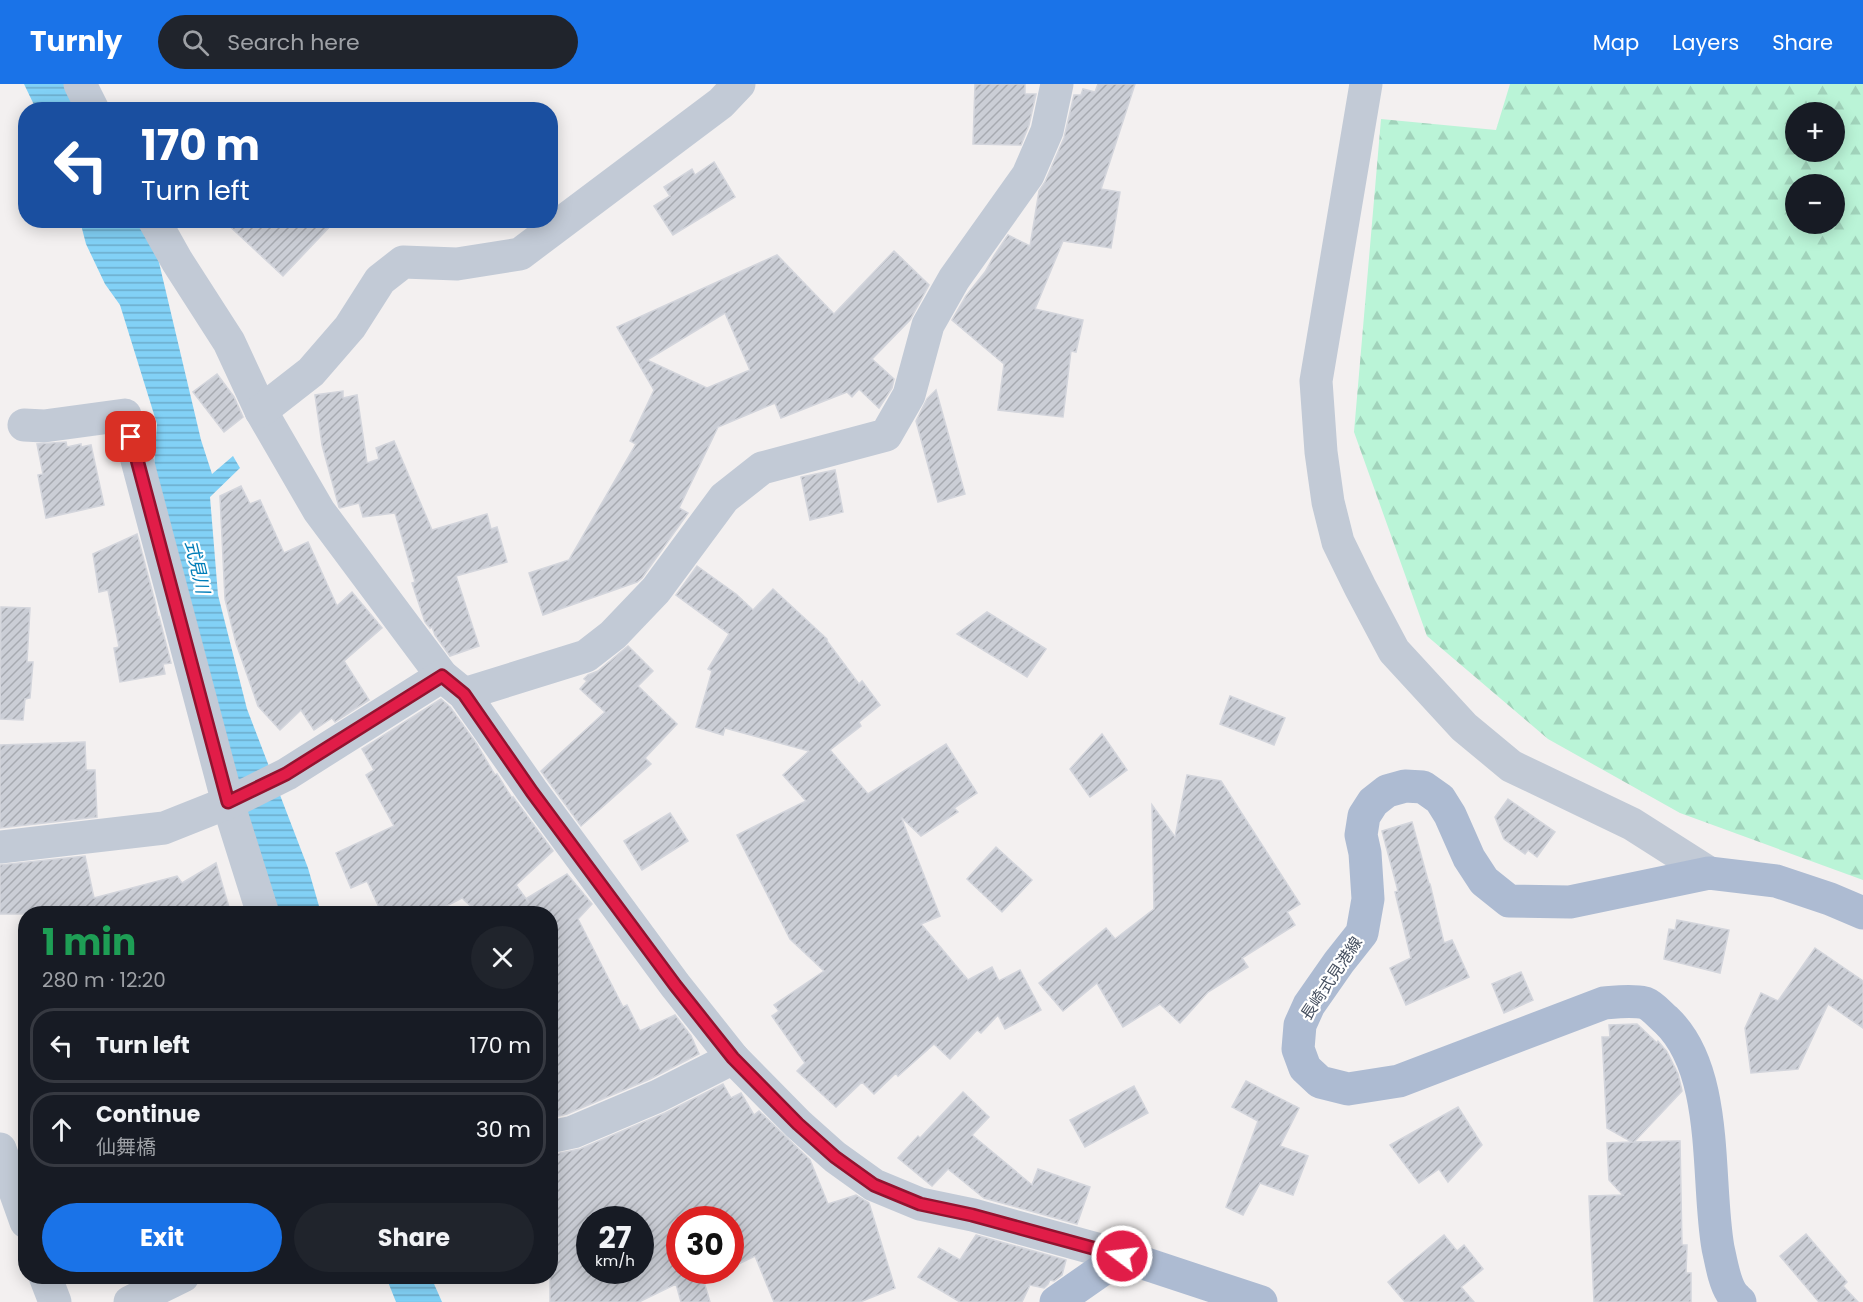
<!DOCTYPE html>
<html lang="en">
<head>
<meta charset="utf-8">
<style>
	:root { --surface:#171b24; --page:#20242c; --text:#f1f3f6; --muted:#9ea1a6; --line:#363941; --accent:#1a73e8 }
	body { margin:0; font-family:Poppins,"Noto Sans JP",sans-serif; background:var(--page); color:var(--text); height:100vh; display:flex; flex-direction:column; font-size:22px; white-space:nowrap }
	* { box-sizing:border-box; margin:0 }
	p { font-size:20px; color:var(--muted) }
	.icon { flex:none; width:33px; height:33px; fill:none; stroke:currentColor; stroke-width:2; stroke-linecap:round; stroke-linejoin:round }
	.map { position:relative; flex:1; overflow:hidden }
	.side { position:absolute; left:18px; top:822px; width:540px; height:378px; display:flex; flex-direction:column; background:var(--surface); border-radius:24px; box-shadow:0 3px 15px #0003 }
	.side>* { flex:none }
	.hud { position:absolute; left:18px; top:18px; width:540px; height:126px; border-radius:24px; box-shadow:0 3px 15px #0003; background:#1a4fa0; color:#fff; overflow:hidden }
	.fabs { position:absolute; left:1785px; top:18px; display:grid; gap:12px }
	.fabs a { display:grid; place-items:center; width:60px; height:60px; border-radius:50%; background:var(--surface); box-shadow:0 3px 15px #0003; font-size:30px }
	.speed { position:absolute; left:576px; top:1122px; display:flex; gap:12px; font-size:30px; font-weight:700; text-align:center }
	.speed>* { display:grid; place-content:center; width:78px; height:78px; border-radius:50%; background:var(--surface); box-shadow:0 3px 15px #0003; line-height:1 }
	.speed small { font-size:15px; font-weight:400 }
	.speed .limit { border:9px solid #d22; background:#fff; color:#111 }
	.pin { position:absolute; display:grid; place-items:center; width:51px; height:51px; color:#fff; margin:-26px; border-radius:12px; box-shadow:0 3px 9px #0006 }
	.me { position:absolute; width:66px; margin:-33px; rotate:285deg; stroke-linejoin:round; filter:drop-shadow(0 0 4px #0008) }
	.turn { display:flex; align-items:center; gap:21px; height:126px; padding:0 24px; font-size:27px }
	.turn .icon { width:78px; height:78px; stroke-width:2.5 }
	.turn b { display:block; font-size:42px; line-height:51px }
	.round { display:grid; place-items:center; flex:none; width:63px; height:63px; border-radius:32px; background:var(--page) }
	.head { display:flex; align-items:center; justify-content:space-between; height:102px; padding:0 24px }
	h1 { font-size:36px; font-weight:700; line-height:45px; color:#1e9e55 }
	.action { display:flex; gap:12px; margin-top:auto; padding:12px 24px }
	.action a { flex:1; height:69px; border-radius:36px; background:var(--accent); color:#fff; font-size:24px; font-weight:700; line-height:69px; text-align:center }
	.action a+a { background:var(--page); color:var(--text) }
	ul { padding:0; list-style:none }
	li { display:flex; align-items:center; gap:18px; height:75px; margin:0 12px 9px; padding:0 12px; border:3px solid var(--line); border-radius:24px }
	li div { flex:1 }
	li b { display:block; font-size:22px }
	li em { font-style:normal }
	header { display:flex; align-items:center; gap:36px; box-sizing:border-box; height:84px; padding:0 30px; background:var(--accent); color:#fff }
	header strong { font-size:28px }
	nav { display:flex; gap:33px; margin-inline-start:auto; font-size:21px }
	.search { width:420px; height:54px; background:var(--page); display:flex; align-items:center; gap:15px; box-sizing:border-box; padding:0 21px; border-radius:33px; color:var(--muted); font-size:22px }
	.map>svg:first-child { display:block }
	.forest { fill:url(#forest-firs); fill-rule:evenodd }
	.water { fill:url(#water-rules) }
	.building { fill:url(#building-hatch); stroke:#d3d5dc; stroke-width:1.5; fill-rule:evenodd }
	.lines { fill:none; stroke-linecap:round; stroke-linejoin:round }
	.minor { stroke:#c2cad6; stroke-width:33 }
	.major { stroke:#adbbd2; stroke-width:33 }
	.route-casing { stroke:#92132f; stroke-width:15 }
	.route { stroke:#e11d48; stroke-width:10 }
	.labels { text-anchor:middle; stroke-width:4.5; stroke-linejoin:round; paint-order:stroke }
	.street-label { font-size:16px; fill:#465060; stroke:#fff }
	.water-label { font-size:18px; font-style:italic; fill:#007db8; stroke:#fff }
</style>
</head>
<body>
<header>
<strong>Turnly</strong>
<div class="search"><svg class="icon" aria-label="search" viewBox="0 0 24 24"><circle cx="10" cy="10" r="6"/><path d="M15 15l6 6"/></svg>Search here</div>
<nav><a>Map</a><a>Layers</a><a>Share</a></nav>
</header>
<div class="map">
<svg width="1863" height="1218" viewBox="0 0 1863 1218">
	<defs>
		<pattern id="forest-firs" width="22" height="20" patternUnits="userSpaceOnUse" patternTransform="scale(1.5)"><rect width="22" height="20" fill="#baf4d7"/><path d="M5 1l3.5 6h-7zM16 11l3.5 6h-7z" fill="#a1d3bb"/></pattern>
		<pattern id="water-rules" width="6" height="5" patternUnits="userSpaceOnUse" patternTransform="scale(1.5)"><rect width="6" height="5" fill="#82d1f6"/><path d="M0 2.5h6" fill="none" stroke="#6caccb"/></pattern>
		<pattern id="building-hatch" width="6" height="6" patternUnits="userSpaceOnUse" patternTransform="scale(1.5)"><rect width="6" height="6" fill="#cbced6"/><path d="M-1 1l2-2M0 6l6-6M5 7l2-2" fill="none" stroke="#a7aab1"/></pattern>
	</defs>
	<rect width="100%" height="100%" fill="#f3f0f0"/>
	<path class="forest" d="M1510 0H1863V796L1680 729 1548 655 1427 552 1354 348 1381 35 1496 46ZM1796 28H1834V68H1796ZM1796 100H1834V140H1796Z"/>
	<g class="water">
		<path d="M24 0H69L83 25H36Z"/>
		<path d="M80 137H139L157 170 201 356 212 390 233 372 240 384 210 413 218 511 247 625 308 784 321 829H273L153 395 157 340 120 221 105 200 86 160Z"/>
		<path d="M386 1193H431L442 1218H396Z"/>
	</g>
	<g class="building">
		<path d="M975 0H1025V10H1036L1029 41 1021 61 973 60Z"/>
		<path d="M1098 0H1135L1101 105 1120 108 1111 164 1063 157 1035 225 1083 236 1076 268 1071 267 1063 333 998 326 1004 280 952 236 966 212 985 188 994 172 1008 151 1030 162 1039 107 1045 98 1064 54 1074 11H1081L1083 5 1095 8Z"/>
		<path d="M714 78 735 113 673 151 654 122 670 112 664 103 692 85 695 91Z"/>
		<path d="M223 136H336L283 192Z"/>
		<path d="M894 167 929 201 910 236 872 275 894 295 892 304 879 324 859 305 852 313 847 308 781 334 775 319 718 343 679 424 688 429 642 494 637 498 543 531 529 489 569 476 636 360 630 357 654 306 617 243 777 171 834 230ZM725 229 750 286 707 304 647 276Z"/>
		<path d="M217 290 234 313 243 333 224 348 193 308Z"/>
		<path d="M936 306 965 410 938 418 916 337 927 315Z"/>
		<path d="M343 307V314L357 311 367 379 379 375 376 364 394 357 432 446 487 430 491 445 497 443 507 478 456 492 479 562 450 572 435 551 432 543 430 544 425 538 412 499 415 498 395 429 363 433 359 419 340 424 339 423 322 361 315 311Z"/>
		<path d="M66 358 67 363 81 360V363L91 361 104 421 46 434 38 391 43 390 37 360Z"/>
		<path d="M835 386 843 428 810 436 801 393Z"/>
		<path d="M241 402 250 420 260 416 284 469 308 458 337 522 352 508 382 544 344 577 369 616 335 638 332 634 314 646 301 626 280 646 258 622 236 559 225 515 220 412Z"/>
		<path d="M137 450 155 518 158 534 159 533 171 579 163 580 165 590 120 598 114 564 119 563 108 506 99 508 93 470Z"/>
		<path d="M697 482 736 510 753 526 773 505 827 555V557L859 600 862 597 880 621 859 638 861 642 830 666 868 710 946 660 977 709 954 724 958 728 921 752 901 733 940 832 921 840 968 896 992 883 999 897 1020 886 1041 926 1005 945 998 931 981 949 977 946 950 975 934 960 898 992 896 989 874 1010 862 998 836 1023 797 987 805 979 772 932 779 927 774 921 824 887 790 855 737 751 806 717 783 691 809 667 725 644 723 651 696 643 712 587 708 585 729 550 676 511Z"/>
		<path d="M1 523 30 524 27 578H33L30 614 25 615 23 636 0 635Z"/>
		<path d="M987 528 1046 565 1027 593 957 550Z"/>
		<path d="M628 562 653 587 638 602 677 640 645 674 651 680 581 742 541 687 605 628 580 605 587 597 584 595 588 591 598 587Z"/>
		<path d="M1230 612 1285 634 1274 661 1220 640Z"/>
		<path d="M441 615 450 623 476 659 495 691 497 690 512 714 513 713 553 767 516 801 529 819 527 814 567 790 592 820 578 835 623 923 627 921 640 947 675 931 691 952 699 970 650 995 567 1030 550 1034V830H479L462 814 431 830H382L367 797 351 804 336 769 394 742 366 691 374 686 362 665Z"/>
		<path d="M1102 650 1127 686 1090 713 1070 685Z"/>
		<path d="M85 658 86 686H95L97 733 0 744V661Z"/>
		<path d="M1187 691 1221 697 1300 820 1287 828 1295 841 1242 874 1248 883 1208 908 1180 939 1160 920 1123 943 1097 899 1063 927 1039 899 1106 844 1115 855 1154 825 1152 721 1175 753Z"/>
		<path d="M1508 715 1555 748 1537 773 1528 766 1525 770 1504 755 1495 733Z"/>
		<path d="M670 729 688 757 642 786 624 757Z"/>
		<path d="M1412 738 1429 800H1430L1444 859 1452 856 1469 893 1406 921 1390 884 1411 874 1395 808 1398 807 1382 747Z"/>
		<path d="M996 763 1032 796 1002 828 967 795Z"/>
		<path d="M85 772 94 814 177 792 182 799 216 779 231 830H0V781Z"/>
		<path d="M1677 836 1729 846 1720 889 1664 875 1669 845 1675 846Z"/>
		<path d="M1815 864 1863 897V944L1828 920 1798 985 1751 989 1745 944 1761 909 1778 917Z"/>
		<path d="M1521 888 1533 916 1504 929 1492 900Z"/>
		<path d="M1637 940 1657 959 1658 957 1667 968 1678 990 1682 1007 1634 1058 1680 1057 1682 1161H1687L1686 1189H1691V1218H1594L1589 1112 1623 1111 1609 1096 1607 1059 1632 1058 1607 1044 1602 953H1610L1609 941Z"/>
		<path d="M1246 997 1299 1024 1280 1062 1308 1072 1293 1111 1260 1099 1243 1131 1226 1123 1258 1037 1232 1023Z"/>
		<path d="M723 1000 731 1014 741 1009 754 1031 759 1027 810 1076 828 1120 856 1111 869 1119 895 1204 860 1218H774L755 1172 730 1184V1136H680V1186H726L704 1198 710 1218H681L676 1200 639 1218H550V1071L580 1065 665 1029ZM590 1136H640V1186H590Z"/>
		<path d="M1134 1002 1148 1029 1085 1063 1070 1036Z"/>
		<path d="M963 1008 989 1033 972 1051 1032 1101 1038 1085 1090 1103 1077 1140 984 1114 948 1085 932 1102 898 1074 918 1052 920 1054Z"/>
		<path d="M1458 1023 1482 1061 1448 1098 1439 1085 1419 1099 1390 1061Z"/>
		<path d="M1806 1150 1847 1198 1843 1202 1858 1218H1819L1780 1172Z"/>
		<path d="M976 1151 1066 1176 1062 1191 1054 1197 1050 1196 1048 1200 1044 1204 1030 1201 1022 1218H960L918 1193 939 1164 960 1176Z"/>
		<path d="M1444 1151 1457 1167 1464 1161 1483 1185 1461 1203 1474 1218H1405L1388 1198Z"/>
	</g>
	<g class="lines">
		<g class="minor">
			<path d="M80 0 93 26"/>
			<path d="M1366 0 1316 297 1321 368 1328 418 1338 458 1360 503 1394 567 1464 643 1511 682 1632 740 1709 789"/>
			<path d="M154 136 177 177 229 258 261 327 319 427 442 592 464 610 532 707 675 901 733 974 798 1040 835 1073 874 1101 920 1120 973 1131 1122 1172"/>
			<path d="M261 327 311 288 350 243 380 196 403 178 457 180 520 170 721 19 739 0"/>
			<path d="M24 341 44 342 125 331 228 719 263 830"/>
			<path d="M464 610 586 572 613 551 656 506 724 414 762 384 886 351 909 311 928 241 954 195 1028 91 1047 47 1057 0"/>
			<path d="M0 763 164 744 237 715 287 690 442 592"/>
			<path d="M550 1053 573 1048 658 1012 733 974"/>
			<path d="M0 1065 26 1138"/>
			<path d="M45 1192 55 1218"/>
			<path d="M130 1218 183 1192"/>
		</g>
		<g class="major">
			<path d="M1056 1218 1122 1172 1261 1218"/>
			<path d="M1740 1218C1737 1215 1733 1212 1731 1208 1724 1197 1721 1177 1718 1164 1706 1096 1720 987 1666 936 1660 931 1653 922 1645 919 1632 916 1617 918 1604 919L1399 997 1348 1005 1320 998 1305 984 1298 965 1300 941 1309 921 1339 878 1362 849 1368 815 1365 769 1361 751 1364 732 1373 718 1387 707 1405 702 1423 703 1440 715 1450 731 1469 774 1484 797 1509 817 1570 818 1709 789 1776 797 1830 815 1863 829"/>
		</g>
	</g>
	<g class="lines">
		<defs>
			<path id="route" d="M131 353 228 718 286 690 442 592 464 610 532 708 675 901 733 974 798 1040 835 1073 874 1101 920 1120 972 1131 1122 1172"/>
		</defs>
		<use href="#route" class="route-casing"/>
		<use href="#route" class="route"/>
	</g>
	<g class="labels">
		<g class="street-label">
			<text transform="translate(1331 894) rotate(-56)" y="6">長崎式見港線</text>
		</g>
		<g class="water-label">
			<text transform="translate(197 483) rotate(77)" y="6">式見川</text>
		</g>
	</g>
</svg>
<div class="fabs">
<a>+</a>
<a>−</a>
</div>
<div class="speed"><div>27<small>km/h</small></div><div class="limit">30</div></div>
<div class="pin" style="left:131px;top:353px;background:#d93025"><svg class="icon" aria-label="arrive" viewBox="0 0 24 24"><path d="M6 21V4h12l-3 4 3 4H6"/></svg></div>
<svg class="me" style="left:1122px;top:1172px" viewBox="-20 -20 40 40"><circle r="17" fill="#e11d48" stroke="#fff" stroke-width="3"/><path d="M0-11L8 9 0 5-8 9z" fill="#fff"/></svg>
<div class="hud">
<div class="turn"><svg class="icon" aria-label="left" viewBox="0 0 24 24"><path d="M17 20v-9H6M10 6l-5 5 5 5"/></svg><div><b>170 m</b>Turn left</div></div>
</div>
<section class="side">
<div class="head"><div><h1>1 min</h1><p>280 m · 12:20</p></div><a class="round"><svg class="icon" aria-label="close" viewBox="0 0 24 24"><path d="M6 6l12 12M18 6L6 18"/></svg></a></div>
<ul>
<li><svg class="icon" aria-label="left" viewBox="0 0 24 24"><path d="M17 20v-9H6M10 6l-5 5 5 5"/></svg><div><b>Turn left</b></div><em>170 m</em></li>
<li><svg class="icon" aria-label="ahead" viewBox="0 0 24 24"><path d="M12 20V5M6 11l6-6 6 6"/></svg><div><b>Continue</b><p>仙舞橋</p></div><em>30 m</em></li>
</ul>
<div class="action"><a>Exit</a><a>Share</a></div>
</section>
</div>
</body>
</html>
